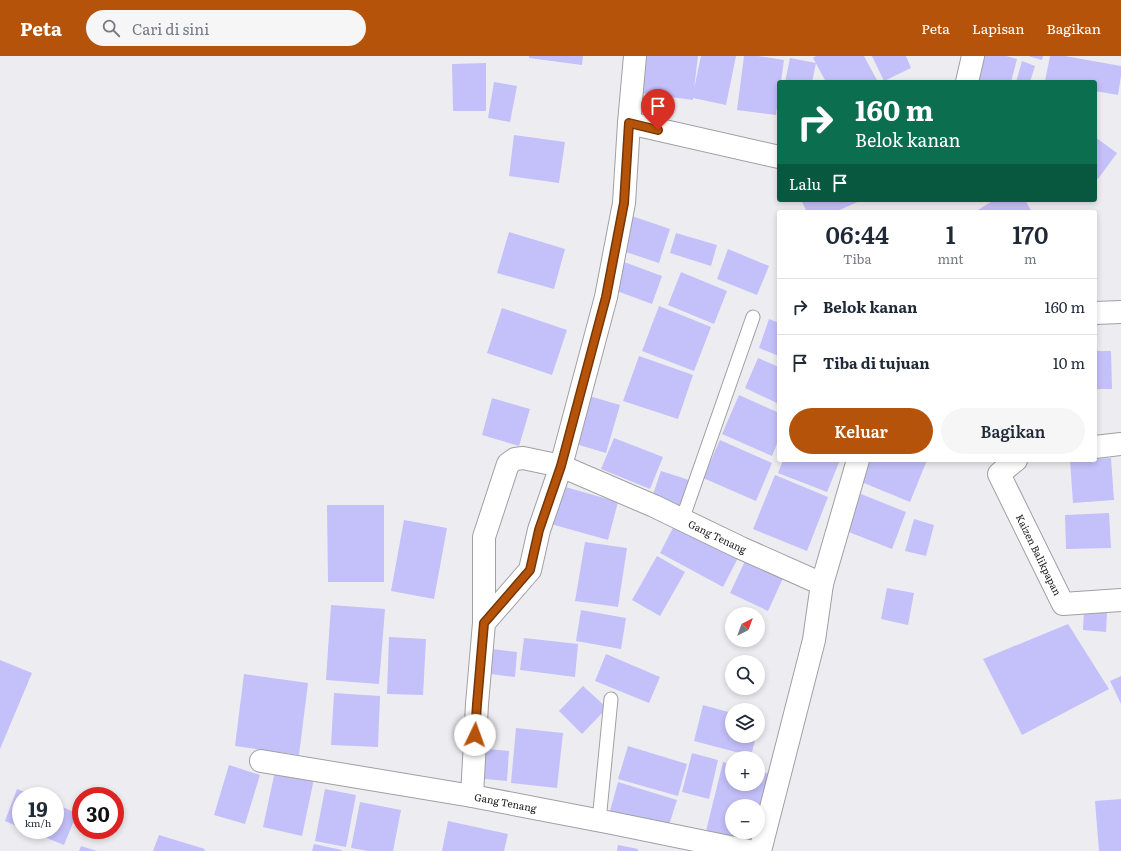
<!DOCTYPE html>
<html lang="id">
<head>
<meta charset="utf-8">
<style>
	:root { --surface:#fff; --page:#f6f6f7; --text:#1f2937; --muted:#747a83; --line:#e0e1e3; --accent:#b45309 }
	body { margin:0; font-family:Literata,serif; background:var(--page); color:var(--text); height:100vh; display:flex; flex-direction:column; font-size:15px; white-space:nowrap }
	* { box-sizing:border-box; margin:0 }
	p { font-size:13px; color:var(--muted) }
	.icon { flex:none; width:22px; height:22px; fill:none; stroke:currentColor; stroke-width:2; stroke-linecap:round; stroke-linejoin:round }
	.map { position:relative; flex:1; overflow:hidden }
	.details { position:absolute; left:777px; top:154px; width:320px; height:252px; display:flex; flex-direction:column; background:var(--surface); border-radius:4px; box-shadow:0 2px 6px #0003 }
	.details>* { flex:none }
	.guide { position:absolute; left:777px; top:24px; width:320px; height:122px; border-radius:4px; box-shadow:0 2px 6px #0003; background:#0b6e4f; color:#fff; overflow:hidden }
	.needle { width:26px; rotate:41deg }
	.controls { position:absolute; left:725px; top:551px; display:grid; gap:8px }
	.controls a { display:grid; place-items:center; width:40px; height:40px; border-radius:50%; background:var(--surface); box-shadow:0 2px 6px #0003; font-size:20px }
	.speed { position:absolute; left:12px; top:731px; display:flex; gap:8px; font-size:20px; font-weight:700; text-align:center }
	.speed>* { display:grid; place-content:center; width:52px; height:52px; border-radius:50%; background:var(--surface); box-shadow:0 2px 6px #0003; line-height:1 }
	.speed small { font-size:10px; font-weight:400 }
	.speed .limit { border:6px solid #d22; background:#fff; color:#111 }
	.pin { position:absolute; display:grid; place-items:center; width:34px; height:34px; color:#fff; margin:-41px -17px; border-radius:50% 50% 50% 0; rotate:-45deg; box-shadow:0 0 4px #0007 }
	.pin .icon { rotate:45deg }
	.me { position:absolute; width:44px; margin:-22px; rotate:3deg; stroke-linejoin:round; filter:drop-shadow(0 0 3px #0008) }
	.turn { display:flex; align-items:center; gap:14px; height:84px; padding:0 12px; font-size:18px }
	.turn .icon { width:52px; height:52px; stroke-width:2.5 }
	.turn b { display:block; font-size:28px; line-height:34px }
	.then { display:flex; align-items:center; height:38px; padding:0 12px; background:#0003; gap:8px; font-size:15px }
	.eta { display:flex; justify-content:space-evenly; align-items:center; height:68px; text-align:center }
	.eta b { font-size:24px; font-weight:600; line-height:28px }
	.cta { display:flex; gap:8px; margin-top:auto; padding:8px 12px }
	.cta a { flex:1; height:46px; border-radius:24px; background:var(--accent); color:#fff; font-size:16px; font-weight:600; line-height:46px; text-align:center }
	.cta a+a { background:var(--page); color:var(--text) }
	ul { padding:0; list-style:none }
	li { display:flex; align-items:center; gap:12px; height:56px; padding:0 12px; border-top:1px solid var(--line) }
	li div { flex:1 }
	li b { display:block; font-size:15px }
	li em { font-style:normal }
	header { display:flex; align-items:center; gap:24px; box-sizing:border-box; height:56px; padding:0 20px; background:var(--accent); color:#fff }
	header strong { font-size:19px }
	nav { display:flex; gap:22px; margin-inline-start:auto; font-size:14px }
	.search { width:280px; height:36px; background:var(--page); display:flex; align-items:center; gap:10px; box-sizing:border-box; padding:0 14px; border-radius:22px; color:var(--muted); font-size:15px }
	.map>svg:first-child { display:block }
	.building { fill:#c4c0f9; fill-rule:evenodd }
	.lines { fill:none; stroke-linecap:round; stroke-linejoin:round }
	.service-casing { stroke:#a0a0a4; stroke-width:15 }
	.minor-casing { stroke:#a0a0a4; stroke-width:24 }
	.service { stroke:#fff; stroke-width:13 }
	.minor { stroke:#fff; stroke-width:22 }
	.route-casing { stroke:#753606; stroke-width:10 }
	.route { stroke:#b45309; stroke-width:7 }
	.labels { text-anchor:middle; stroke-width:3; stroke-linejoin:round; paint-order:stroke }
	.street-label { font-size:10px; fill:#171718; stroke:#fff }
</style>
</head>
<body>
<header>
<strong>Peta</strong>
<div class="search"><svg class="icon" aria-label="search" viewBox="0 0 24 24"><circle cx="10" cy="10" r="6"/><path d="M15 15l6 6"/></svg>Cari di sini</div>
<nav><a>Peta</a><a>Lapisan</a><a>Bagikan</a></nav>
</header>
<div class="map">
<svg width="1121" height="795" viewBox="0 0 1121 795">
	<rect width="100%" height="100%" fill="#ededf1"/>
	<g class="building">
		<path d="M529 0H583L582 9 529 2Z"/>
		<path d="M639 0H698L694 33 701 0H736L726 49 693 42V44L634 36Z"/>
		<path d="M744 0H758L784 4 781 26H779V37L776 59 737 54Z"/>
		<path d="M816 0H864L878 26H826L813 2Z"/>
		<path d="M872 0H906L911 12 884 25Z"/>
		<path d="M979 0H1006L1017 3 1011 26H972Z"/>
		<path d="M1028 0H1043L1042 4Z"/>
		<path d="M1050 0H1065L1121 10V20L1118 39 1095 35V26L1045 25Z"/>
		<path d="M790 2 816 7 812 26H785Z"/>
		<path d="M1022 5 1035 10 1030 26H1016Z"/>
		<path d="M486 7V55H453L452 8Z"/>
		<path d="M494 26 517 30 510 66 488 62Z"/>
		<path d="M514 79 565 86 559 127 509 120Z"/>
		<path d="M1095 81 1117 97 1098 123 1095 121Z"/>
		<path d="M801 144H862L835 156H807Z"/>
		<path d="M994 144H1025L1032 156H980L978 154Z"/>
		<path d="M629 159 670 173 659 207 617 193Z"/>
		<path d="M509 176 565 193 554 233 497 217Z"/>
		<path d="M676 177 717 189 711 210 670 197Z"/>
		<path d="M728 193 769 210 757 239 717 223Z"/>
		<path d="M624 206 662 220 652 248 614 234Z"/>
		<path d="M681 216 727 235 714 268 668 249Z"/>
		<path d="M659 250 711 271 694 315 642 295Z"/>
		<path d="M502 252 567 274 552 319 487 297Z"/>
		<path d="M769 263 779 267V300L759 292Z"/>
		<path d="M1095 295H1111L1112 333H1095Z"/>
		<path d="M639 300 693 319 678 363 623 345Z"/>
		<path d="M758 302 779 311V348L745 332Z"/>
		<path d="M582 338 620 349 606 397 569 386Z"/>
		<path d="M739 339 779 357V383L772 400 722 378Z"/>
		<path d="M492 342 530 353 519 390 482 379Z"/>
		<path d="M614 382 663 401 650 433 601 413Z"/>
		<path d="M720 384 772 407 756 445 703 422Z"/>
		<path d="M1111 402 1114 444 1073 447 1070 404H1095V403Z"/>
		<path d="M783 404H840L827 436 778 417Z"/>
		<path d="M868 404H927L910 446 859 425Z"/>
		<path d="M661 415 689 424 680 453 651 444Z"/>
		<path d="M775 419 828 441 807 495 753 473Z"/>
		<path d="M562 430 618 446 608 484 551 468Z"/>
		<path d="M856 436 906 456 892 493 841 473Z"/>
		<path d="M327 449H384V526H328Z"/>
		<path d="M1109 457 1111 492 1066 493 1065 459Z"/>
		<path d="M914 463 934 469 926 500 905 495Z"/>
		<path d="M404 464 447 472 434 543 391 535Z"/>
		<path d="M675 468 738 502 723 531 660 497Z"/>
		<path d="M585 486 627 492 618 551 575 545Z"/>
		<path d="M657 500 685 516 660 560 632 544Z"/>
		<path d="M747 501 784 520 768 555 730 537Z"/>
		<path d="M887 532 914 537 908 569 881 563Z"/>
		<path d="M331 549 385 553 379 628 326 624Z"/>
		<path d="M581 554 626 562 621 593 576 585Z"/>
		<path d="M1084 554 1107 556 1106 576 1083 574Z"/>
		<path d="M1068 568 1109 633 1022 679 983 603Z"/>
		<path d="M389 581 426 583 423 639 387 638Z"/>
		<path d="M524 582 578 588 575 621 520 614Z"/>
		<path d="M485 592 517 596 515 621 483 617Z"/>
		<path d="M606 598 660 621 649 647 595 625Z"/>
		<path d="M0 604 32 617 0 693Z"/>
		<path d="M244 618 308 627 299 699 235 690Z"/>
		<path d="M1121 620V648L1110 625Z"/>
		<path d="M583 630 607 652 582 678 559 655Z"/>
		<path d="M334 637 380 640 378 691 331 689Z"/>
		<path d="M703 649 732 657V680H756L751 700 694 685Z"/>
		<path d="M516 672 563 677 557 732 511 727Z"/>
		<path d="M628 690 687 708 678 740 618 723Z"/>
		<path d="M477 692 509 695 507 725 475 722Z"/>
		<path d="M692 697 718 704 709 743 682 736Z"/>
		<path d="M723 706 732 708V728H758V715L773 719 756 787 706 775ZM732 750H758V776H732Z"/>
		<path d="M229 709 260 719 245 768 214 759Z"/>
		<path d="M275 715 314 723 302 780 263 771Z"/>
		<path d="M618 726 677 744 668 772 610 755Z"/>
		<path d="M17 733 36 740H21V772L5 765Z"/>
		<path d="M325 733 356 739 346 791 315 785Z"/>
		<path d="M1121 743V795H1099L1095 745Z"/>
		<path d="M360 746 401 754 393 795H368L351 792Z"/>
		<path d="M55 748 77 757 64 789 27 774H55Z"/>
		<path d="M448 765 508 778 504 795H442Z"/>
		<path d="M159 779 205 793 204 795H153Z"/>
		<path d="M314 788 342 794V795H312Z"/>
		<path d="M618 789 638 793V795H617Z"/>
		<path d="M81 790 97 795H79Z"/>
	</g>
	<g class="lines">
		<defs>
			<g id="service">
				<path d="M682 464 753 261"/>
				<path d="M599 765 611 643"/>
			</g>
			<g id="minor">
				<path d="M967 26 973 0"/>
				<path d="M629 67 779 101"/>
				<path d="M1095 257 1121 256"/>
				<path d="M1095 391 1121 388"/>
				<path id="s1" d="M1016 404 999 418 1063 548 1121 544"/>
				<path d="M822 528 858 404"/>
				<path id="s2" d="M484 567V481L508 408 515 403 523 402 561 410 654 450 741 492 822 528 814 584 760 795"/>
				<path id="s3" d="M261 705 472 740 612 767 749 795"/>
				<path d="M472 740 477 648 484 567 530 514 539 474 561 410 606 241 624 147 629 67 635 0"/>
			</g>
		</defs>
		<use href="#service" class="service-casing"/>
		<use href="#minor" class="minor-casing"/>
		<use href="#service" class="service"/>
		<use href="#minor" class="minor"/>
	</g>
	<g class="lines">
		<defs>
			<path id="route" d="M475 679 477 648 484 567 530 514 539 474 561 410 606 241 624 147 629 67 658 74"/>
		</defs>
		<use href="#route" class="route-casing"/>
		<use href="#route" class="route"/>
	</g>
	<g class="labels">
		<g class="street-label">
			<text dy="4" stroke="none"><textPath href="#s2" startOffset="390">Gang Tenang</textPath></text>
			<text dy="4" stroke="none"><textPath href="#s1" startOffset="112">Kaizen Balikpapan</textPath></text>
			<text dy="4" stroke="none"><textPath href="#s3" startOffset="248">Gang Tenang</textPath></text>
		</g>
	</g>
</svg>
<div class="controls">
<a><svg class="needle" viewBox="-14 -14 28 28"><path d="M0-13l5 13h-10z" fill="#e53935"/><path d="M0 13l5-13h-10z" fill="#747a83"/></svg></a>
<a><svg class="icon" aria-label="search" viewBox="0 0 24 24"><circle cx="10" cy="10" r="6"/><path d="M15 15l6 6"/></svg></a>
<a><svg class="icon" aria-label="layers" viewBox="0 0 24 24"><path d="M12 4l9 5-9 5-9-5zM3 14l9 5 9-5"/></svg></a>
<a>+</a>
<a>−</a>
</div>
<div class="speed"><div>19<small>km/h</small></div><div class="limit">30</div></div>
<div class="pin" style="left:658px;top:74px;background:#d93025"><svg class="icon" aria-label="arrive" viewBox="0 0 24 24"><path d="M6 21V4h12l-3 4 3 4H6"/></svg></div>
<svg class="me" style="left:475px;top:679px" viewBox="-20 -20 40 40"><circle r="19" fill="#fff"/><path d="M0-13L10 11 0 6-10 11z" fill="#b45309"/></svg>
<div class="guide">
<div class="turn"><svg class="icon" aria-label="right" viewBox="0 0 24 24"><path d="M7 20v-9h11M14 6l5 5-5 5"/></svg><div><b>160 m</b>Belok kanan</div></div>
<div class="then">Lalu<svg class="icon" aria-label="arrive" viewBox="0 0 24 24"><path d="M6 21V4h12l-3 4 3 4H6"/></svg></div>
</div>
<section class="details">
<div class="eta">
<div><b>06:44</b><p>Tiba</p></div>
<div><b>1</b><p>mnt</p></div>
<div><b>170</b><p>m</p></div>
</div>
<ul>
<li><svg class="icon" aria-label="right" viewBox="0 0 24 24"><path d="M7 20v-9h11M14 6l5 5-5 5"/></svg><div><b>Belok kanan</b></div><em>160 m</em></li>
<li><svg class="icon" aria-label="arrive" viewBox="0 0 24 24"><path d="M6 21V4h12l-3 4 3 4H6"/></svg><div><b>Tiba di tujuan</b></div><em>10 m</em></li>
</ul>
<div class="cta"><a>Keluar</a><a>Bagikan</a></div>
</section>
</div>
</body>
</html>
